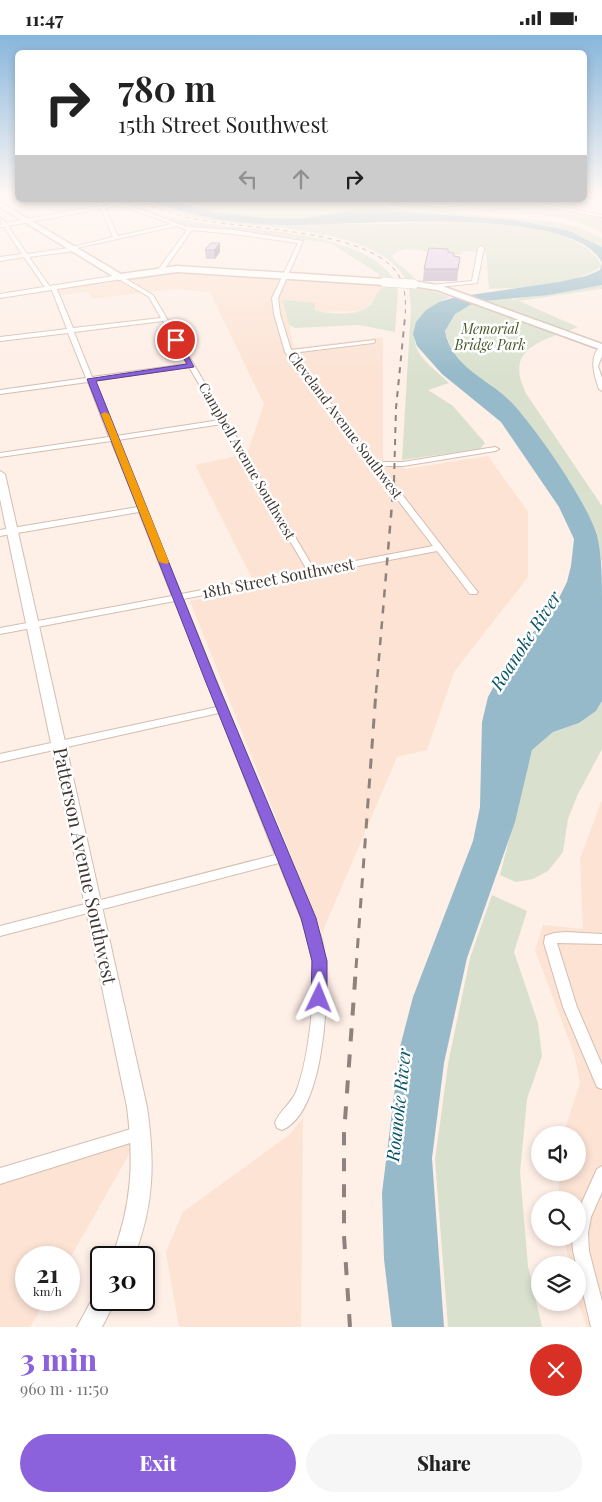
<!DOCTYPE html>
<html lang="en">
<head>
<meta charset="utf-8">
<style>
	:root { --surface:#fff; --page:#f6f6f6; --text:#222; --muted:#767676; --accent:#8b62dc }
	body { margin:0; font-family:"Playfair Display",serif; background:var(--page); color:var(--text); height:100vh; display:flex; flex-direction:column; font-size:19px; white-space:nowrap }
	* { box-sizing:border-box; margin:0 }
	p { font-size:16px; color:var(--muted) }
	.icon { flex:none; width:28px; height:28px; fill:none; stroke:currentColor; stroke-width:2; stroke-linecap:round; stroke-linejoin:round }
	.map { position:relative; height:1292px; overflow:hidden }
	.panel { display:flex; flex-direction:column; background:var(--surface); flex:1 }
	.panel>* { flex:none }
	.hud { position:absolute; left:15px; top:15px; width:572px; height:152px; border-radius:8px; box-shadow:0 2px 8px #0003; background:#fff; color:var(--text); overflow:hidden }
	.buttons { position:absolute; left:531px; top:1091px; display:grid; gap:10px }
	.buttons a { display:grid; place-items:center; width:55px; height:55px; border-radius:50%; background:var(--surface); box-shadow:0 2px 8px #0003; font-size:25px }
	.speed { position:absolute; left:15px; top:1211px; display:flex; gap:10px; font-size:25px; font-weight:700; text-align:center }
	.speed>* { display:grid; place-content:center; width:65px; height:65px; border-radius:50%; background:var(--surface); box-shadow:0 2px 8px #0003; line-height:1 }
	.speed small { font-size:12px; font-weight:400 }
	.speed .limit { border:2px solid #111; border-radius:8px; background:#fff; color:#111 }
	.pin { position:absolute; display:grid; place-items:center; width:42px; height:42px; color:#fff; margin:-21px; border:2px solid #fff; border-radius:50%; box-shadow:0 1px 5px #0007 }
	.me { position:absolute; width:55px; margin:-28px; rotate:2deg; stroke-linejoin:round; filter:drop-shadow(0 0 4px #0008) }
	.turn { display:flex; align-items:center; gap:18px; height:105px; padding:0 20px; font-size:22px }
	.turn .icon { width:65px; height:65px; stroke-width:2.5 }
	.turn b { display:block; font-size:35px; line-height:42px }
	.lanes { display:flex; align-items:center; height:48px; padding:0 20px; background:#0003; justify-content:center; gap:25px; direction:ltr }
	.lanes .off { opacity:.35 }
	.round { display:grid; place-items:center; flex:none; width:52px; height:52px; border-radius:26px; background:var(--page) }
	.overview { display:flex; align-items:center; justify-content:space-between; height:85px; padding:0 20px }
	h1 { font-size:30px; font-weight:800; line-height:38px; color:var(--accent) }
	.primary-button { display:flex; gap:10px; margin-top:auto; padding:10px 20px }
	.primary-button a { flex:1; height:58px; border-radius:30px; background:var(--accent); color:#fff; font-size:20px; font-weight:800; line-height:58px; text-align:center }
	.primary-button a+a { background:var(--page); color:var(--text) }
	.status { display:flex; justify-content:space-between; align-items:center; height:35px; padding:0 25px; background:var(--surface); direction:ltr }
	.status svg { height:14px; fill:currentColor }
	.map>svg:first-child { display:block }
	.built { fill:#fce3d4 }
	.green { fill:#d9e1ce }
	.water { fill:#96bac9 }
	.lines { fill:none; stroke-linecap:round; stroke-linejoin:round }
	.street-casing { stroke:#d5bdb0; stroke-width:2 }
	.secondary-casing { stroke:#d5bdb0; stroke-width:2 }
	.primary-casing { stroke:#d5bdb0; stroke-width:3 }
	.street { fill:#fff; fill-rule:evenodd }
	.secondary { fill:#fff; fill-rule:evenodd }
	.primary { fill:#fff; fill-rule:evenodd }
	.rail-far4 { stroke:#8e827c; stroke-width:1; stroke-dasharray:4.5 4.5; stroke-linecap:butt }
	.rail-far3 { stroke:#8e827c; stroke-width:2; stroke-dasharray:6 6; stroke-linecap:butt }
	.rail-far2 { stroke:#8e827c; stroke-width:2.5; stroke-dasharray:8 8; stroke-linecap:butt }
	.rail-far1 { stroke:#8e827c; stroke-width:3; stroke-dasharray:10 10; stroke-linecap:butt }
	.rail { stroke:#8e827c; stroke-width:4; stroke-dasharray:13 13; stroke-linecap:butt }
	.primary-bridge-casing { stroke:#d5bdb0; stroke-width:10; stroke-linecap:butt }
	.primary-bridge { stroke:#fff; stroke-width:9 }
	.wall { fill:#c2b1ca }
	.shaded-wall { fill:#9e90a4 }
	.building { fill:#e2ceeb; stroke:#9e90a4 }
	.route { fill:#8b62dc; stroke:#5a408f }
	.slow { fill:#f59e0b }
	.labels { text-anchor:middle; stroke-width:5; stroke-linejoin:round; paint-order:stroke }
	.far-park-label { font-size:14px; font-style:italic; fill:#465828; stroke:#fff }
	.far-street-label { font-size:14px; fill:#403631; stroke:#fff }
	.street-label { font-size:16px; fill:#403631; stroke:#fff }
	.water-label { font-size:18px; font-style:italic; fill:#085368; stroke:#fff }
	.near-street-label { font-size:19px; fill:#403631; stroke:#fff }
</style>
</head>
<body>
<div class="status"><b>11:47</b><svg viewBox="0 0 49 12"><path d="M0 12V9h3v3zM5 12V6h3v6zM10 12V3h3v9zM15 12V0h3v12zM26 1h20v11H26zM47 4h2v5h-2z"/></svg></div>
<div class="map">
<svg width="602" height="1292" viewBox="0 0 602 1292">
	<rect width="100%" height="100%" fill="#feefe7"/>
	<g class="built">
		<path d="M161 237 385 251 367 272 358 276 321 277 315 275V269L284 265 294 313 383 302V425L406 434 488 421 528 477V542L454 637 427 715 397 722 322 898 190 566 257 553 195 430 247 419 264 369 210 257 175 254 93 264 88 257 61 260 59 254Z"/>
		<path d="M602 765V1292H587L578 1267V1230H569L565 1203 578 1202V1165H559L558 1163 560 1138H578V1100H563L580 1048 574 1018 535 915 543 890 583 894 580 824Z"/>
		<path d="M303 1083 301 1292H179L166 1217 183 1177 289 1100Z"/>
		<path d="M141 1098 69 1225V1222H26V1265H46L30 1292H0V1132Z"/>
	</g>
	<g class="green">
		<path d="M119 165C131 165 140 172 151 176 161 180 173 183 184 185 238 196 363 193 394 245L378 244 379 239 330 208 187 191Z"/>
		<path d="M139 165C148 165 155 169 164 172 179 177 196 181 212 183 236 186 261 185 285 186 315 187 346 190 376 189 431 188 573 175 602 231 569 252 528 253 489 254L486 217 461 216V219C439 227 409 203 392 221L395 226 415 243 416 246H406C383 195 271 193 223 187 195 183 165 178 139 165Z"/>
		<path d="M169 165H373L384 172 551 186 578 192 602 203V212L567 195 514 185 390 175 299 184H275L213 177Z"/>
		<path d="M506 165 602 182V198C564 175 510 180 467 178 440 177 413 174 387 170L388 168 455 173Z"/>
		<path d="M602 250V254L593 255 519 266 578 292C542 306 502 313 527 360L602 471V530L597 499 580 465 538 401 463 330 452 316 445 296C447 290 450 283 455 279 469 267 500 258 517 266L514 264Z"/>
		<path d="M385 251H396L398 256 395 297 359 290 295 293 289 290 283 265 315 268V275L321 277C337 279 363 282 373 266 377 259 378 255 385 251Z"/>
		<path d="M409 253 429 255 450 262C427 272 407 287 417 314 422 326 440 339 449 348L428 355 453 371 485 408 480 414 402 425 411 274Z"/>
		<path d="M602 667V714L577 761 568 784 563 817 548 836 533 844 516 847 500 840 532 715 553 697 579 688 596 676Z"/>
		<path d="M492 860 527 876 514 917 538 988 542 1021 527 1064 520 1137 528 1231 542 1292H448L435 1125 448 1029 470 923Z"/>
	</g>
	<path class="water" d="M146 165H168L213 177 268 183 299 184 348 176 382 175 514 185 567 195 602 212V250L548 260 484 266 470 270 455 279 445 296C452 334 490 344 513 369 539 398 585 464 597 500 602 521 602 545 602 568 602 601 602 634 602 666L596 676 579 688 553 697 532 715 515 787 467 923 444 1028 432 1123 444 1292H392L384 1224 382 1158 400 1012 413 962 473 806 480 772 482 687 488 662 510 621 551 579 567 547 571 531 574 504 559 472 501 387 442 339 417 311 413 299 416 287 426 275 439 267 456 262 559 247 586 241 600 235 602 228C573 167 344 192 283 190 237 189 190 182 146 165Z"/>
	<g class="lines">
		<defs>
			<g id="street">
				<path d="M97 165H101L104 171 115 168 108 165H114L187 192 234 195 303 206 278 263 280 279 291 315 375 305V307L373 308 292 318 376 427H403L495 412 499 414 495 416 403 431H380L476 555 478 557 476 559H470L437 516 183 564 286 818 290 822 289 824C296 842 303 859 310 877 314 886 320 896 322 905 331 946 327 1077 282 1095L277 1093 275 1088C279 1076 291 1069 296 1057 310 1021 319 939 308 903 300 877 288 853 279 828L0 901V891L275 820 219 678 0 727V719L217 672 175 566 0 599V593L172 561 139 477 0 501V495L138 472 111 406 0 422V418L109 402 88 347 0 359V355L86 343 68 298 0 306V302L67 294 51 253 46 254 24 222 0 226V222L22 219 4 192H0V190L2 189 0 182 6 188 99 171ZM120 170 172 189 118 201 105 173ZM101 174 113 202 69 213 27 219 8 191ZM177 191 187 195 158 235 159 236H163L192 195 234 199 298 208 272 263 274 279 285 317 433 511 314 534 153 260 121 241H117V243L149 262 161 283 73 293 56 252 53 250 50 252 29 222 74 216 76 213ZM163 286 187 329 92 342 74 297ZM189 332 220 385 116 401 94 346ZM222 389 307 535 181 559 118 405Z"/>
				<path d="M374 165 444 170 497 165 444 172Z"/>
				<path d="M514 165H524L602 180V182Z"/>
				<path d="M481 211 484 213 477 248 429 253V251L431 250 472 246 478 213Z"/>
				<path d="M602 310V321L598 331 602 343V356L599 354C594 340 588 320 602 310Z"/>
				<path d="M566 897 602 899V909L557 908 577 972 602 1030V1054L597 1052 563 972 544 908 545 901 554 898Z"/>
				<path d="M141 1091 146 1093 149 1098 146 1103 0 1149V1133Z"/>
				<path d="M602 1131V1157L591 1182 588 1198 589 1216 602 1266V1292H591L573 1216 572 1202H578V1176L597 1134Z"/>
			</g>
			<g id="secondary">
				<path d="M0 158H11L0 161Z"/>
				<path d="M119 240H122V244L0 263V259Z"/>
				<path d="M0 436 5 439 147 1072C155 1128 154 1170 134 1222H112C132 1169 134 1128 127 1072L0 464Z"/>
				<path d="M101 1255V1265H116L102 1292H77L96 1257Z"/>
			</g>
			<g id="primary">
				<path d="M0 167 121 239 177 231 384 244 389 247 384 250 177 237 119 245 0 172Z"/>
				<path d="M414 246 442 251 602 309V315L437 255 411 251 409 249Z"/>
			</g>
		</defs>
		<use href="#street" class="street-casing"/>
		<use href="#secondary" class="secondary-casing"/>
		<use href="#primary" class="primary-casing"/>
		<use href="#street" class="street"/>
		<use href="#secondary" class="secondary"/>
		<use href="#primary" class="primary"/>
		<path class="rail-far4" d="M134 165C151 171 168 178 185 182 237 195 366 192 398 239 406 252 406 268 405 283"/>
		<path class="rail-far3" d="M394 446 396 373 405 282"/>
		<path class="rail-far2" d="M376 658 394 445"/>
		<path class="rail-far1" d="M356 933 376 656"/>
		<path class="rail" d="M350 1292 344 1201V1099L356 932"/>
		<defs>
			<path id="primary-bridge" d="M384 247 414 249"/>
		</defs>
		<use href="#primary-bridge" class="primary-bridge-casing"/>
		<use href="#primary-bridge" class="primary-bridge"/>
	</g>
	<g class="wall">
		<path d="M220 208V217L215 224H206L205 215Z"/>
		<path d="M448 217 454 221 460 222 457 246H423L424 234Z"/>
	</g>
	<path class="shaded-wall" d="M220 208V217L215 224 214 215Z"/>
	<g class="building">
		<path d="M211 208H220L214 215H205Z"/>
		<path d="M429 213 448 214V217L454 218 453 221 460 222 458 234H424Z"/>
	</g>
	<linearGradient id="sky" x2="0" y2="1"><stop stop-color="#87b6dc"/><stop offset="0.47" stop-color="#fff8f4"/><stop offset="1" stop-color="#fff8f4" stop-opacity="0"/></linearGradient>
	<rect width="602" height="339" fill="url(#sky)"/>
	<path class="route" d="M176 303 180 305 194 332 96 346 216 645 316 883 327 926V963L324 968 319 970 314 968 311 963 312 926 301 883 205 645 87 344 187 329 173 305Z"/>
	<path class="slow" d="M105 377 109 379 169 527 167 529 159 527 101 379Z"/>
	<g class="labels">
		<g class="far-park-label">
			<text x="490" y="299">Memorial<tspan x="490" dy="16">Bridge Park</tspan></text>
		</g>
		<g class="far-street-label">
			<text transform="translate(345 390) rotate(53)" y="5">Cleveland Avenue Southwest</text>
			<text transform="translate(247 426) rotate(60)" y="5">Campbell Avenue Southwest</text>
		</g>
		<g class="street-label">
			<text transform="translate(278 543) rotate(-11)" y="6">18th Street Southwest</text>
		</g>
		<g class="water-label">
			<text transform="translate(526 606) rotate(-57)" y="6">Roanoke River</text>
			<text transform="translate(399 1070) rotate(-84)" y="6">Roanoke River</text>
		</g>
		<g class="near-street-label">
			<text transform="translate(85 831) rotate(78)" y="7">Patterson Avenue Southwest</text>
		</g>
	</g>
</svg>
<div class="buttons">
<a><svg class="icon" aria-label="sound" viewBox="0 0 24 24"><path d="M4 9h4l5-4v14l-5-4H4zM17 9q2 3 0 6"/></svg></a>
<a><svg class="icon" aria-label="search" viewBox="0 0 24 24"><circle cx="10" cy="10" r="6"/><path d="M15 15l6 6"/></svg></a>
<a><svg class="icon" aria-label="layers" viewBox="0 0 24 24"><path d="M12 4l9 5-9 5-9-5zM3 14l9 5 9-5"/></svg></a>
</div>
<div class="speed"><div>21<small>km/h</small></div><div class="limit">30</div></div>
<div class="pin" style="left:176px;top:305px;background:#d93025"><svg class="icon" aria-label="arrive" viewBox="0 0 24 24"><path d="M6 21V4h12l-3 4 3 4H6"/></svg></div>
<svg class="me" style="left:319px;top:963px" viewBox="-20 -20 40 40"><path d="M0-17L14 15 0 8-14 15z" fill="#8b62dc" stroke="#fff" stroke-width="4"/></svg>
<div class="hud">
<div class="turn"><svg class="icon" aria-label="right" viewBox="0 0 24 24"><path d="M7 20v-9h11M14 6l5 5-5 5"/></svg><div><b>780 m</b>15th Street Southwest</div></div>
<div class="lanes"><svg class="icon off" aria-label="left" viewBox="0 0 24 24"><path d="M17 20v-9H6M10 6l-5 5 5 5"/></svg><svg class="icon off" aria-label="ahead" viewBox="0 0 24 24"><path d="M12 20V5M6 11l6-6 6 6"/></svg><svg class="icon" aria-label="right" viewBox="0 0 24 24"><path d="M7 20v-9h11M14 6l5 5-5 5"/></svg></div>
</div>
</div>
<section class="panel">
<div class="overview"><div><h1>3 min</h1><p>960 m · 11:50</p></div><a class="round" style="background:#d93025;color:#fff"><svg class="icon" aria-label="close" viewBox="0 0 24 24"><path d="M6 6l12 12M18 6L6 18"/></svg></a></div>
<div class="primary-button"><a>Exit</a><a>Share</a></div>
</section>
</body>
</html>
